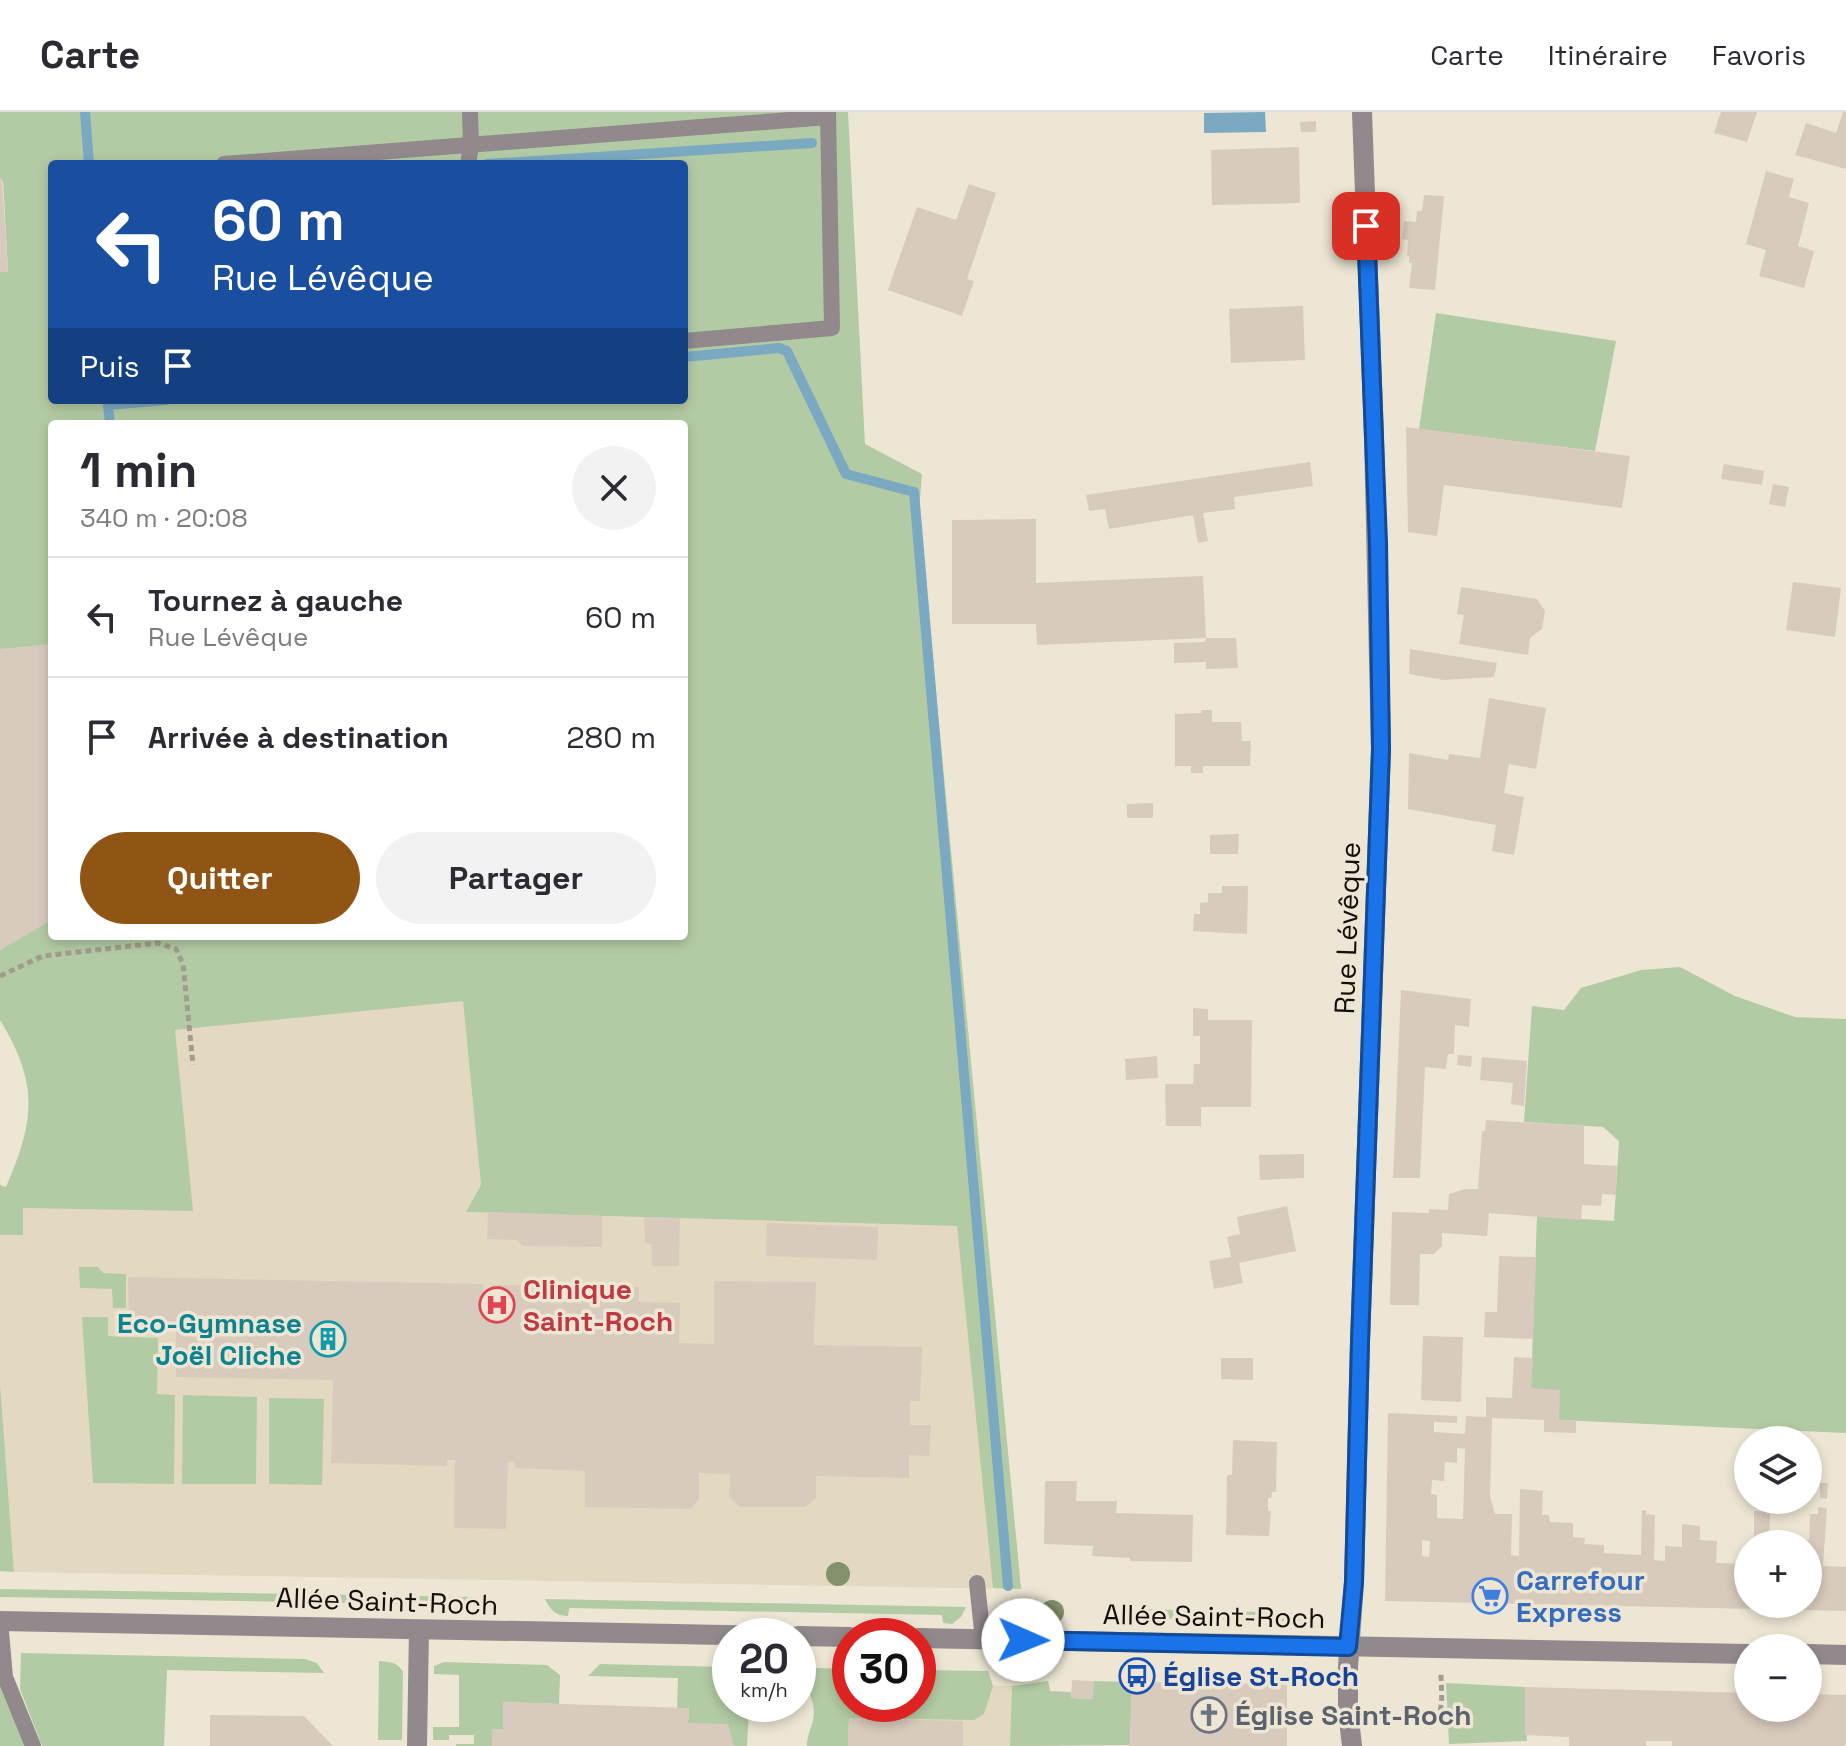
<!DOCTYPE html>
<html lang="fr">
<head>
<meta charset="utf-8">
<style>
	:root { --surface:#fff; --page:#f2f2f3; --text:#2b2b33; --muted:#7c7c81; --line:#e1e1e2; --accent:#905414 }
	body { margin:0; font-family:"Space Grotesk",sans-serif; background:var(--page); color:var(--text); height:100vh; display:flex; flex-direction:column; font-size:30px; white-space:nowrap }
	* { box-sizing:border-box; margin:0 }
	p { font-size:26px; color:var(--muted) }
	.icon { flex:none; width:44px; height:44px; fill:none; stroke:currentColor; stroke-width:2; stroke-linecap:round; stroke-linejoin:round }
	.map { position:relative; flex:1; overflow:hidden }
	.details { position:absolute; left:48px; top:308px; width:640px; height:520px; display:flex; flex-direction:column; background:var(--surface); border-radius:8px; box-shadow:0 4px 12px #0003 }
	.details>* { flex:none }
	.banner { position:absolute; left:48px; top:48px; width:640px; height:244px; border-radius:8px; box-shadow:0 4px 12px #0003; background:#1a4fa0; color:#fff; overflow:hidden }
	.controls { position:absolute; left:1734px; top:1314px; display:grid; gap:16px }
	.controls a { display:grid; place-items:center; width:88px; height:88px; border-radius:50%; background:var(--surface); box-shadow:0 4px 12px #0003; font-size:40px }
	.speed { position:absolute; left:712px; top:1506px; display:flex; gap:16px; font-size:40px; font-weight:700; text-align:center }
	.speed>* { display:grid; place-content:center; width:104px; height:104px; border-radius:50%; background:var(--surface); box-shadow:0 4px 12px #0003; line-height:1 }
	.speed small { font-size:20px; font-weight:400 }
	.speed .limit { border:12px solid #d22; background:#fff; color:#111 }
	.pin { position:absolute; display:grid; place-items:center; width:68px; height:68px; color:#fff; margin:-34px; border-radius:16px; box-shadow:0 4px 12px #0006 }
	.me { position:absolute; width:88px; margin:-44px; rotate:91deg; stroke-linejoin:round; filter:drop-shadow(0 0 6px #0008) }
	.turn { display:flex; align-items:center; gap:28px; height:168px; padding:0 32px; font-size:36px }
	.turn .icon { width:104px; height:104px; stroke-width:2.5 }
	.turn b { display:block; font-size:56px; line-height:68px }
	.then { display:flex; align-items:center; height:76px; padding:0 32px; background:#0003; gap:16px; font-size:30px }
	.round { display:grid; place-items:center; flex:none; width:84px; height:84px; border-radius:42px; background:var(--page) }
	.summary { display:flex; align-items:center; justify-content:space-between; height:136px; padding:0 32px }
	h1 { font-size:48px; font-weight:700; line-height:60px }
	.action { display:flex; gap:16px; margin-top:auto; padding:16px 32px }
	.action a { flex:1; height:92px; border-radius:48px; background:var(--accent); color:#fff; font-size:32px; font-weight:700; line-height:92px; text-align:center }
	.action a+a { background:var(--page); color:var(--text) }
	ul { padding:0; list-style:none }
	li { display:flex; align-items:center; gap:24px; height:120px; padding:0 32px; border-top:2px solid var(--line) }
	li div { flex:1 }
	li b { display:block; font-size:30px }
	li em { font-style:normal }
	header { display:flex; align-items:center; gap:48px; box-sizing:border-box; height:112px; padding:0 40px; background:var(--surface); border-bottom:2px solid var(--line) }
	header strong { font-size:38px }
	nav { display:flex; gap:44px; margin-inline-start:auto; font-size:28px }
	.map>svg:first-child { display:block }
	.built { fill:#e3d9c1 }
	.green { fill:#b3cba4; fill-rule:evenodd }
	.water { fill:#7ba9c1 }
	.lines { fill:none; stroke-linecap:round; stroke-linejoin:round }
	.stream { stroke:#7ba9c1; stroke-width:10 }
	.building { fill:#d8cbbd; fill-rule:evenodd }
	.path { stroke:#a29c8f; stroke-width:5; stroke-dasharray:6 4; stroke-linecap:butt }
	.service { stroke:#91898b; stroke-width:16 }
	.minor { stroke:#91898b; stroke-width:20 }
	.tree { fill:#84926c }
	.route-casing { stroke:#114b97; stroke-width:20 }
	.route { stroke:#1a73e8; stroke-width:14 }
	.labels { text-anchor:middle; stroke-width:7; stroke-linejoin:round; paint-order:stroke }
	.street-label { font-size:28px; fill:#12100a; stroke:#ede6d4 }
	.health-label { font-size:28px; font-weight:bold; fill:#be3a42; stroke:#ede6d4; text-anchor:start }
	.culture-label { font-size:28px; font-weight:bold; fill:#0d838f; stroke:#ede6d4; text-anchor:end }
	.shop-label { font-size:28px; font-weight:bold; fill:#366cbe; stroke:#ede6d4; text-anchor:start }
	.transit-label { font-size:28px; font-weight:bold; fill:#164399; stroke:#ede6d4; text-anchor:start }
	.worship-label { font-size:28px; font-weight:bold; fill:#5b616d; stroke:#ede6d4; text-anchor:start }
</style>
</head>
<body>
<header>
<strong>Carte</strong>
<nav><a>Carte</a><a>Itinéraire</a><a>Favoris</a></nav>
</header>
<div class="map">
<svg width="1846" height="1634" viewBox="0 0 1846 1634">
	<rect width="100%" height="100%" fill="#ede6d4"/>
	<g class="built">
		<path d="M463 888 481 1073 467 1100 986 1115 1021 1477 14 1460 0 1272V1087L174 918Z"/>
		<path d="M1048 1569 1059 1634H822L850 1592H918V1572L1020 1574Z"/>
	</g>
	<g class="green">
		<path d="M0 0H848L865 332 922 362 919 400 1021 1477 993 1476 957 1114 466 1100 481 1073 463 889 175 918 193 1099 23 1096V1123H0V1073L6 1075C35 1008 39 972 0 908V160L8 159 3 69H0ZM52 52H684V288H52ZM52 312H684V824H52Z"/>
		<path d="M1436 201 1616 229 1595 339 1419 317Z"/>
		<path d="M1680 855 1735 884 1795 905 1846 907V1321L1559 1308 1531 1276 1537 1104 1614 1109 1619 1029 1603 1015 1524 1010 1532 894 1564 898 1581 876 1641 858Z"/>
		<path d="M98 1155 103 1161 126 1162V1196H113L112 1177 80 1176 79 1155Z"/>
		<path d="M82 1205H108V1224L158 1226 157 1282 175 1283 174 1372 93 1371Z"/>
		<path d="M0 1272 14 1460 0 1459Z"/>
		<path d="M183 1283 257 1285 256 1372H182Z"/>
		<path d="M269 1286 324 1287 322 1373 269 1372Z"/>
		<path d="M0 1477 478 1485 477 1493 0 1485Z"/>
		<path d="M545 1487 966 1495 961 1505 952 1512 943 1511 942 1503 569 1496 568 1504C556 1504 550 1498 545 1487Z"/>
		<path d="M1135 1497 1300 1501V1509L1134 1506Z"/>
		<path d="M21 1541 305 1547 317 1551 324 1561 167 1558 164 1634H42L20 1577Z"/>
		<path d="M379 1549C390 1550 398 1550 403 1560L402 1628H378Z"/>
		<path d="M444 1550 547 1553 560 1563 559 1592 503 1590V1617H492V1634H456V1632H474V1623H449V1628H433V1615H459V1563L434 1562V1554Z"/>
		<path d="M600 1552 730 1555V1592H784V1599L749 1598 747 1634H734L688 1611 689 1597 677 1596 678 1566 588 1564Z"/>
		<path d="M815 1556 850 1557V1592H918V1558L988 1559 993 1574 984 1602 974 1608 849 1606 848 1634H807C807 1623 811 1618 813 1608 818 1584 800 1582 815 1556Z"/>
		<path d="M1048 1569 1050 1579 1071 1580 1072 1586 1092 1587 1094 1569 1132 1570 1130 1633 1010 1634 1012 1574Z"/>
		<path d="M1446 1571 1525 1575 1527 1629 1449 1632Z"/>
		<path d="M0 1572 25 1634H0Z"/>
	</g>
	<path class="water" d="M1265 0 1266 20 1204 21V1Z"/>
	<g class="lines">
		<g class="stream">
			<path d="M85 0 89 52"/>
			<path d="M487 52 812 31"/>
			<path d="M684 245 779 236 787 239 846 362 914 380 1008 1474"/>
			<path d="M110 312 108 293 166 288"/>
		</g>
	</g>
	<g class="building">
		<path d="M1721 0H1757L1747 30 1714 21Z"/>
		<path d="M1843 0H1846V57L1795 43 1806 11 1836 21Z"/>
		<path d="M1316 9V20H1301L1300 10Z"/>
		<path d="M1299 35 1300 91 1212 93 1211 38Z"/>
		<path d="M1766 59 1794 67 1789 85 1809 91 1798 134 1814 139 1804 176 1759 164 1766 138 1746 132Z"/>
		<path d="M0 66H2L8 160H0Z"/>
		<path d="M969 72 996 81 967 167 974 169 962 204 888 178 917 95 956 108Z"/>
		<path d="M1424 83 1444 84 1435 178 1409 176 1412 151H1409V144H1407L1408 128 1402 127 1404 109 1416 110 1417 99H1422Z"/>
		<path d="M1303 194 1305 248 1231 251 1229 197Z"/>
		<path d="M1406 315 1630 344 1622 396 1444 373 1437 424 1408 420Z"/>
		<path d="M1310 350 1313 374 1234 385 1235 397 1203 401 1208 429 1198 431 1193 403 1109 417 1105 397 1089 399 1086 383Z"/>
		<path d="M1724 352 1764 359 1762 373 1721 367Z"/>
		<path d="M1773 372 1789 375 1785 395 1769 392Z"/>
		<path d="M1036 407V471L1203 464 1206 526 1037 533 1036 512H952V408Z"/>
		<path d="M1793 470 1841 476 1835 525 1786 518Z"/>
		<path d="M1461 475 1537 487 1545 499 1542 517 1530 526 1528 543 1459 532 1464 503 1457 502Z"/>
		<path d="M1206 526H1236L1238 556 1206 557V550L1174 551V531L1205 530Z"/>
		<path d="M52 532V808L0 838V537Z"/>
		<path d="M1410 537 1497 551 1494 565 1444 568 1409 562Z"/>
		<path d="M1489 586 1546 596 1536 657 1509 652 1504 681 1524 685 1514 743 1492 739 1496 713 1408 697 1409 641 1448 648 1449 642 1480 646Z"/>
		<path d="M1201 598H1212V610H1241L1242 629H1251L1250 654H1203V661H1191V654H1175V602L1202 601Z"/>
		<path d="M1153 691V706H1127V692Z"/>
		<path d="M1239 722 1238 742H1210V723Z"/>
		<path d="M1222 774H1248L1247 822 1193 819 1194 802H1200V791L1208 790V781H1222Z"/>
		<path d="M1401 878 1471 887 1469 915 1455 913 1454 942H1448L1446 957 1425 955 1420 1066H1393Z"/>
		<path d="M1193 896 1208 897V908H1252L1251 995H1201V1014H1166L1165 972H1193L1194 952H1200V924H1193Z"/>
		<path d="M1458 943 1472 944 1471 955 1457 953Z"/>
		<path d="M1157 944 1158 966 1126 968 1125 947Z"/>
		<path d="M1482 945 1527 949 1524 994 1511 992 1513 971 1480 968Z"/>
		<path d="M1486 1008 1584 1014V1052L1617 1054 1616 1083 1602 1082 1601 1094 1582 1093 1581 1108 1489 1101 1487 1124 1442 1121V1134L1434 1142H1420L1419 1193H1390L1392 1100 1429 1101V1097L1448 1098 1449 1082 1465 1077H1478L1482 1019H1485Z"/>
		<path d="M1304 1042V1066L1260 1068 1259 1043Z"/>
		<path d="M1287 1094 1296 1139 1239 1151 1243 1171 1214 1177 1209 1149 1231 1145 1227 1125 1240 1122 1237 1105Z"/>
		<path d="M488 1100 602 1104V1135L524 1134 516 1128 487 1127Z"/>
		<path d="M644 1105 680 1106 679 1154H652L651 1132 645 1131Z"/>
		<path d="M767 1111 878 1115 877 1148 766 1144Z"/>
		<path d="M1499 1144 1536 1145 1533 1227 1484 1225 1485 1200H1497Z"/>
		<path d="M128 1165 483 1172V1182L493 1173 639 1175V1190L680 1191 679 1231 714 1232V1169L816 1170 814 1233 922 1235 920 1289H910V1313H931L929 1344 909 1343V1366L816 1364V1386L805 1395H740L729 1385 730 1362 699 1361V1387L691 1397 585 1395V1359L515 1356V1350H508L506 1417 454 1416 455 1348H447V1354L331 1351 333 1268 176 1265V1214L129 1212Z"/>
		<path d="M1423 1224 1463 1225 1461 1290 1421 1288Z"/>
		<path d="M1514 1245 1533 1246 1531 1276 1560 1278 1559 1308 1576 1309V1321L1544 1320V1308L1492 1306 1490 1384 1495 1402H1512L1511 1443 1519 1444 1520 1377 1543 1379 1542 1403H1549L1550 1410 1573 1411V1425L1585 1426 1584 1432 1604 1433V1441L1641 1443 1642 1398 1647 1399 1646 1402 1655 1403 1654 1448 1665 1449V1434L1682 1435V1412L1700 1414V1428L1717 1429 1716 1451 1748 1452V1492H1808L1806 1432V1428H1809L1810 1402H1818V1395L1827 1396 1823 1454 1846 1455V1499L1385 1489 1388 1301 1457 1304V1311L1434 1310V1320L1465 1322 1466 1304 1486 1305V1285L1512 1286ZM1457 1336 1465 1337 1463 1407 1437 1406V1383L1431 1382 1432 1368 1444 1369 1445 1350 1457 1351ZM1422 1428 1430 1429 1429 1445 1422 1444Z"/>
		<path d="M1221 1246H1253V1268L1221 1267Z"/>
		<path d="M1233 1328 1277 1330 1276 1380H1272L1271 1386H1268V1399H1271L1269 1424 1226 1423 1227 1363H1232Z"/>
		<path d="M1045 1369H1077L1076 1389H1117L1116 1401 1193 1403 1192 1450 1130 1449V1446L1092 1444 1093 1434 1044 1432Z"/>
		<path d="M1820 1371H1828L1827 1387 1820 1386Z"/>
		<path d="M1754 1399 1770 1400 1769 1432H1754Z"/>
		<path d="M1072 1568 1094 1569 1093 1587 1071 1586Z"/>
		<path d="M1132 1570 1287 1572V1634H1130Z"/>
		<path d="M1525 1575 1748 1581V1596H1808V1582L1846 1583V1632L1844 1634H1672V1629H1646V1634H1569V1625L1525 1623Z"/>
		<path d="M503 1590 689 1596 688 1611 728 1612 734 1634H492V1617H503Z"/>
		<path d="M210 1603 304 1604 333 1634H210Z"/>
		<path d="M849 1606 963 1609V1634H848Z"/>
	</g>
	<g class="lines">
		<g class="path">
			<path d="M0 864 43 844 158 831 176 837 183 852 193 953"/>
			<path d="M1429 1615C1446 1603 1441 1581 1441 1562"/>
		</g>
		<g class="service">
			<path d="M224 52 828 5"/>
			<path d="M468 52 471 34 470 0"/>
			<path d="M684 229 832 216 828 0"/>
			<path d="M977 1471 983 1528"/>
			<path d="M0 1509 5 1565 33 1634"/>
		</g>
		<g class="minor">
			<path d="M0 1509 772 1524"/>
			<path d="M798 1524 850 1525"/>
			<path d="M918 1526 1748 1542"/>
			<path d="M1808 1542 1846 1543"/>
			<path d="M417 1634 419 1518"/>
			<path d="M1352 1634 1348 1599V1555L1354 1470 1360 1230 1381 637 1374 325 1362 0"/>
		</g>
	</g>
	<g class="tree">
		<circle cx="838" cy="1462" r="12"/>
		<circle cx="1052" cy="1500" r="12"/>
	</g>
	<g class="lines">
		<defs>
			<path id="route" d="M1023 1528 1348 1535 1354 1470 1360 1230 1381 637 1378 431 1366 114"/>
		</defs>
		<use href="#route" class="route-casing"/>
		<use href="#route" class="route"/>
	</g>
	<defs>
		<symbol id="hospital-ring" viewBox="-11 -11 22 22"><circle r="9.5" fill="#ede6d4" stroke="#e0444e" stroke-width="1.5"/><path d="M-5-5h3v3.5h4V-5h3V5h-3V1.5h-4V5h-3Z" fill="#e0444e"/></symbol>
		<symbol id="building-ring" viewBox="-11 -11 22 22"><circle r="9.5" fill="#ede6d4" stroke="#0f9aa8" stroke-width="1.5"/><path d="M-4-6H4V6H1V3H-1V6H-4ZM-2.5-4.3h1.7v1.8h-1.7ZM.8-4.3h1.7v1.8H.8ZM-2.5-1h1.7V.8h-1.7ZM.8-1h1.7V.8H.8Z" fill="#0f9aa8"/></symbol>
		<symbol id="supermarket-ring" viewBox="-11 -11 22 22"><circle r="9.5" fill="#ede6d4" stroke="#3f7fe0" stroke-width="1.5"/><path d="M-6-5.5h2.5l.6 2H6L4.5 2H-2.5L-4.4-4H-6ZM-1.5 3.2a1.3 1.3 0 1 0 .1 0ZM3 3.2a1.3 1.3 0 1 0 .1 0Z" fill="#3f7fe0"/></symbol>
		<symbol id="bus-ring" viewBox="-11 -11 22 22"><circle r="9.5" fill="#ede6d4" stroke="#1a4fb4" stroke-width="1.5"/><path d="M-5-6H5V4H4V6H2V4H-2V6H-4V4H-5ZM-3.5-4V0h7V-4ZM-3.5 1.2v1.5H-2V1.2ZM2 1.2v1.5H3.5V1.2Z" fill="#1a4fb4"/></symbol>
		<symbol id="church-ring" viewBox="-11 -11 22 22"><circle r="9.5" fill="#ede6d4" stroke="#6b7280" stroke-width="1.5"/><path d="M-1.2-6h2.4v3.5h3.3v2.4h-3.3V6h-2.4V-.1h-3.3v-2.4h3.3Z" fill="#6b7280"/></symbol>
	</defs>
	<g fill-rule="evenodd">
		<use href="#hospital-ring" x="477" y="1173" width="40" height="40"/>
		<use href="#building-ring" x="308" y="1207" width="40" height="40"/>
		<use href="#supermarket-ring" x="1470" y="1464" width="40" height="40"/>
		<use href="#bus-ring" x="1117" y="1544" width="40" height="40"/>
		<use href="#church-ring" x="1189" y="1583" width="40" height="40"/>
	</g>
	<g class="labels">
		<g class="street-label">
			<text transform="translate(1347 816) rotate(-88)" y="10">Rue Lévêque</text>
			<text transform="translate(387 1489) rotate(2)" y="10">Allée Saint-Roch</text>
			<text transform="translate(1214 1504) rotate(1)" y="10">Allée Saint-Roch</text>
		</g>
		<g class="health-label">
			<text x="523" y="1187">Clinique<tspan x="523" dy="32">Saint-Roch</tspan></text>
		</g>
		<g class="culture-label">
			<text x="302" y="1221">Eco-Gymnase<tspan x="302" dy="32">Joël Cliche</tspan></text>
		</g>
		<g class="shop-label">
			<text x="1516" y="1478">Carrefour<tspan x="1516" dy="32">Express</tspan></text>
		</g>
		<g class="transit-label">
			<text x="1163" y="1574">Église St-Roch</text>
		</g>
		<g class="worship-label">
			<text x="1235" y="1613">Église Saint-Roch</text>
		</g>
	</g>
</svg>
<div class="controls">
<a><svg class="icon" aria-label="layers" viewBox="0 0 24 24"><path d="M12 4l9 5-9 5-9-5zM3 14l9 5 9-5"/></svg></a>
<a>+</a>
<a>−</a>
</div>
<div class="speed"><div>20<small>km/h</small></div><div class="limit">30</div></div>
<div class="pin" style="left:1366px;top:114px;background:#d93025"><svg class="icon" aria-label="arrive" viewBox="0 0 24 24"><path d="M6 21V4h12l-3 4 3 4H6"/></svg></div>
<svg class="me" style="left:1023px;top:1528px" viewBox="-20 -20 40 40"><circle r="19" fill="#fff"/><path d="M0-13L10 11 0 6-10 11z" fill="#1a73e8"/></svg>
<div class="banner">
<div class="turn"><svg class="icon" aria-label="left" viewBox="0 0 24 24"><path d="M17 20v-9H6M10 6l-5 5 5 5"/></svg><div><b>60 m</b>Rue Lévêque</div></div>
<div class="then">Puis<svg class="icon" aria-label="arrive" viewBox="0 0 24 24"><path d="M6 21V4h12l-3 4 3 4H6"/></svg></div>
</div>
<section class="details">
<div class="summary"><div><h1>1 min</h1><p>340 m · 20:08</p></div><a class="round"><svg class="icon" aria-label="close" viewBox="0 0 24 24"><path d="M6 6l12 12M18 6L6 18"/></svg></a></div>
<ul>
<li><svg class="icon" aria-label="left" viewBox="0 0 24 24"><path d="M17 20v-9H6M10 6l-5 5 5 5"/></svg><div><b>Tournez à gauche</b><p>Rue Lévêque</p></div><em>60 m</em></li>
<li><svg class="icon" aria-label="arrive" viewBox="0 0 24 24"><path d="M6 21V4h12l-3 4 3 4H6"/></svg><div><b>Arrivée à destination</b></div><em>280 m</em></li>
</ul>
<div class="action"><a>Quitter</a><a>Partager</a></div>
</section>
</div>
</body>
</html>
